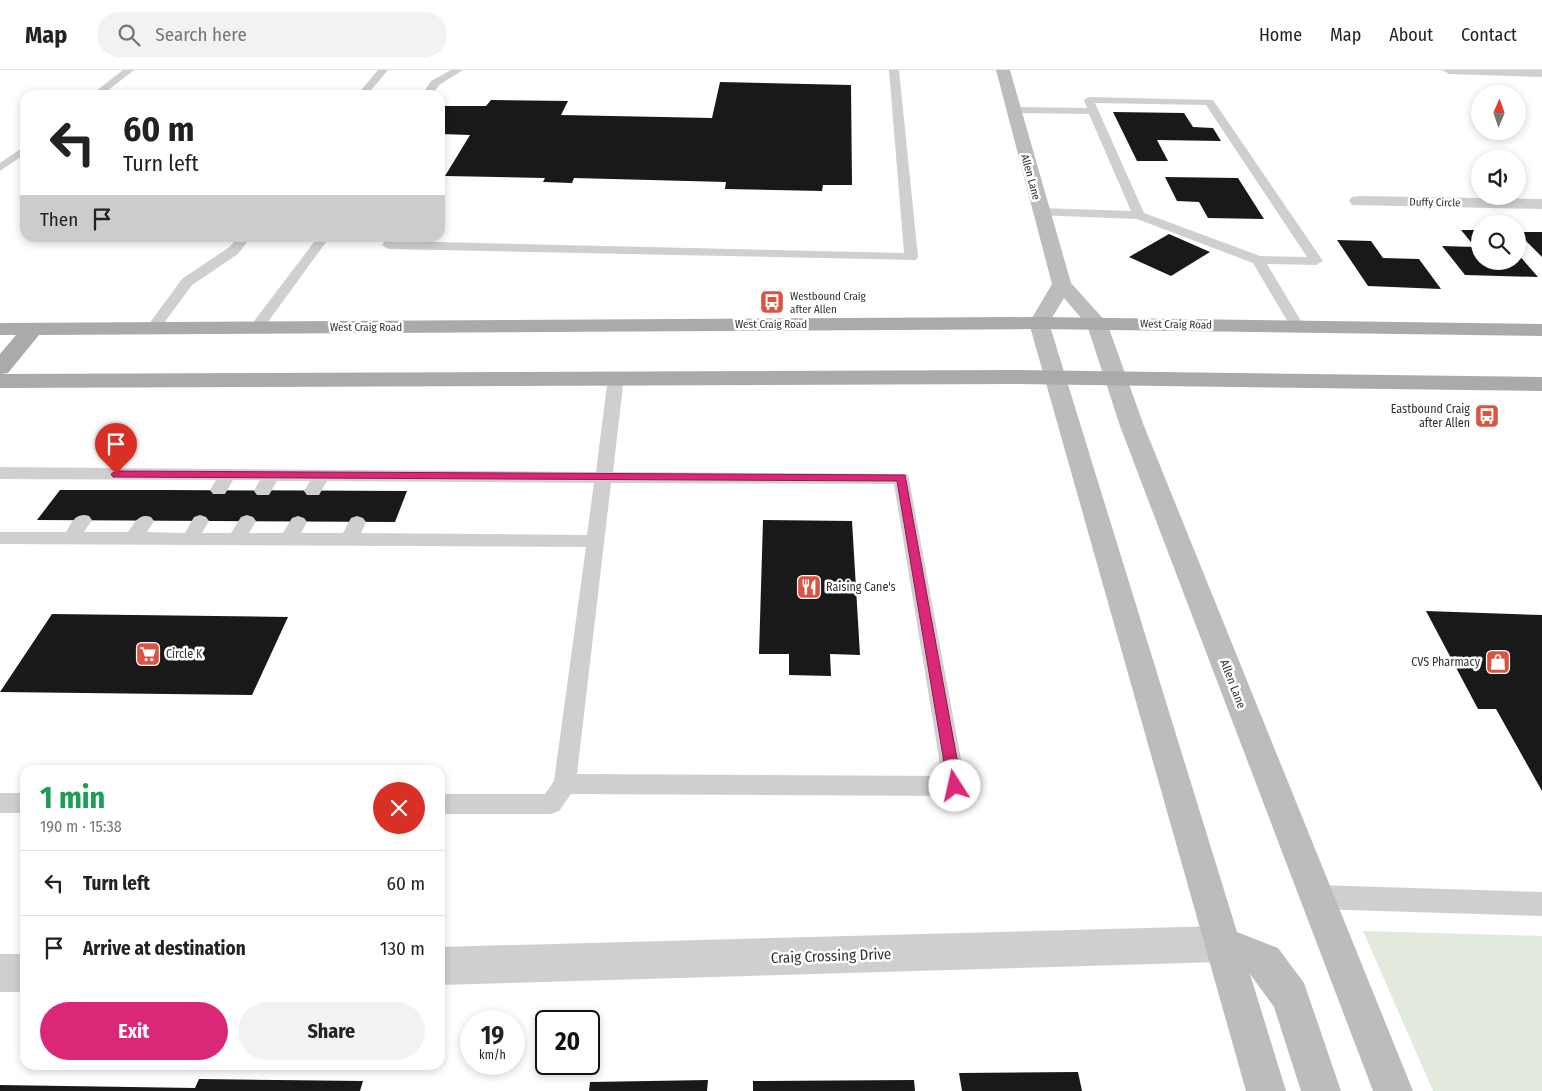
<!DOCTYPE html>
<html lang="en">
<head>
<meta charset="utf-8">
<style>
	:root { --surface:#fff; --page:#f2f2f2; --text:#222; --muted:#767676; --line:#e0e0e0; --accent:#db2777 }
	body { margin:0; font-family:"Fira Sans Condensed",sans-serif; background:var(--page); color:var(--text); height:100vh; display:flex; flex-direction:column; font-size:19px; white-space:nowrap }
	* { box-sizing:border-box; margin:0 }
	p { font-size:16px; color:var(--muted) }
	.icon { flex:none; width:28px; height:28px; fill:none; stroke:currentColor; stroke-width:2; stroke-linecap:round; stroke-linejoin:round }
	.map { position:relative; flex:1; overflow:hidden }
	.sheet { position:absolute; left:20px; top:695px; width:425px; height:305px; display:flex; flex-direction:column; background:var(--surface); border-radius:15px; box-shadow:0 2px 8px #0003 }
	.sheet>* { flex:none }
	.top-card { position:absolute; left:20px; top:20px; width:425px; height:152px; border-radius:15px; box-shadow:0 2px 8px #0003; background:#fff; color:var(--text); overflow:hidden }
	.needle { width:32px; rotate:2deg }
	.controls { position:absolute; left:1471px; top:15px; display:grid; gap:10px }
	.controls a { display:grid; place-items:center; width:55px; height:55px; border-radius:50%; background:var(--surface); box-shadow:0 2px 8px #0003; font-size:25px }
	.speed { position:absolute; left:460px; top:940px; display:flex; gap:10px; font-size:25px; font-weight:700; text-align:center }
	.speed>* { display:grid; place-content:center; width:65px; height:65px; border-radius:50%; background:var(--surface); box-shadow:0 2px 8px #0003; line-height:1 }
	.speed small { font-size:12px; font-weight:400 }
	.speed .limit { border:2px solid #111; border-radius:8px; background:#fff; color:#111 }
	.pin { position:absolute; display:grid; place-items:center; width:42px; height:42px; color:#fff; margin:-51px -21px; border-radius:50% 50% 50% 0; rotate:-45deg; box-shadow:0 0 5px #0007 }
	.pin .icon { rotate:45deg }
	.me { position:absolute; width:55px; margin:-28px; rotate:350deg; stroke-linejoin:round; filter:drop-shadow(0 0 4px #0008) }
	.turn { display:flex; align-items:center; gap:18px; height:105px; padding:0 20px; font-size:22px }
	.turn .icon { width:65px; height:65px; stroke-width:2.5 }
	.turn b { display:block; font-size:35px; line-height:42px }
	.then { display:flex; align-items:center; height:48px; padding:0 20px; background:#0003; gap:10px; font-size:19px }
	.round { display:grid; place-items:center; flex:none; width:52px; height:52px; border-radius:26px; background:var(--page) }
	.head { display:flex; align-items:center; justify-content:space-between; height:85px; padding:0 20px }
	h1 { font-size:30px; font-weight:700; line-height:38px; color:#1e9e55 }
	.action { display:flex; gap:10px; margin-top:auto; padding:10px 20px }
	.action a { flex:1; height:58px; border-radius:30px; background:var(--accent); color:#fff; font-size:20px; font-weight:700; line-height:58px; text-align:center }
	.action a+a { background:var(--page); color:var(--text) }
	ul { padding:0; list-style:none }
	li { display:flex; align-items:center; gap:15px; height:65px; padding:0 20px; border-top:1px solid var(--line) }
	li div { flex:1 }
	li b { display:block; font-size:19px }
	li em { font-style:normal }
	header { display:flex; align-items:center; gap:30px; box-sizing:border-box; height:70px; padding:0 25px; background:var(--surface); border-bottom:1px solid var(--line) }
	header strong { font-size:24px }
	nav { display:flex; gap:28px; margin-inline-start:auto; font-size:18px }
	.search { width:350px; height:45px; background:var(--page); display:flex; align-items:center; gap:12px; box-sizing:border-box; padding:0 18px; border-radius:28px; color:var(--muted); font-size:19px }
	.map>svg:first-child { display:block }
	.green { fill:#e2eade }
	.building { fill:#191919 }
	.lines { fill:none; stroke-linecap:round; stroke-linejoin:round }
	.service { fill:#cfcfcf; fill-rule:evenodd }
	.minor { fill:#cfcfcf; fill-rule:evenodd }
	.secondary { fill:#bcbcbc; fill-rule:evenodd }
	.primary { fill:#aaa; fill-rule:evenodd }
	.route { fill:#db2777; stroke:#8e194d }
	.labels { text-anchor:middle; stroke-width:5; stroke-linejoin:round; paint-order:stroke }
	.far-street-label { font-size:11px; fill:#323232; stroke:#fff }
	.far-poi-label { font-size:11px; fill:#323232; stroke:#fff; text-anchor:start }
	.poi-label { font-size:12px; fill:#323232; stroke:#fff; text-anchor:end }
	.street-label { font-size:12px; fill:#323232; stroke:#fff }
	.near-street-label { font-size:15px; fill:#323232; stroke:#fff }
</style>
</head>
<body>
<header>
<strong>Map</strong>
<div class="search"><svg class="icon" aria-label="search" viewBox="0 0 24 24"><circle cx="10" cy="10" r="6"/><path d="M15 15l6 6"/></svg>Search here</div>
<nav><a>Home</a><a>Map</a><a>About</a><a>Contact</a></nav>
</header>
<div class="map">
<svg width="1542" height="1021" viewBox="0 0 1542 1021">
	<rect width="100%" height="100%" fill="#fff"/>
	<path class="green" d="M1363 861 1542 866V1021H1433Z"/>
	<g class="building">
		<path d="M720 12 851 15 852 115H823L822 121 725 119 726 112 574 108 572 113 543 112 545 108 445 106 470 65 440 64V40L443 36H486L491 30 568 31 561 45 712 48Z"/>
		<path d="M1113 42 1184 43 1193 57 1213 58 1221 71 1157 70 1168 91H1137Z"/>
		<path d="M1165 107 1238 108 1264 149 1208 148 1199 132 1177 131Z"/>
		<path d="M1461 160H1480V191H1518V184L1538 207 1465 205 1442 176 1475 177Z"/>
		<path d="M1518 162H1542V187L1518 163Z"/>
		<path d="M1169 164 1210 182 1171 206 1129 187Z"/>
		<path d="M1337 170 1371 171 1383 188 1419 189 1441 219 1368 216Z"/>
		<path d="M60 420H164L407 421 395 452 37 450Z"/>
		<path d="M763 450 852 451 860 585 830 584 831 606 789 605V584H759Z"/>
		<path d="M1426 541 1542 545V721L1496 639H1478Z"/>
		<path d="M52 544 288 547 252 625 0 622Z"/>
		<path d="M1078 1002 1082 1021H962L959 1003Z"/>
		<path d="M199 1009 363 1011 360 1021H0V1015L195 1018Z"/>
		<path d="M708 1010 707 1021H589L590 1012Z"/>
		<path d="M914 1010 915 1021H753V1011Z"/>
	</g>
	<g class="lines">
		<g class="service">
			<path d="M123 0H134L102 25H91Z"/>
			<path d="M378 0H388L367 25H357Z"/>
			<path d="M451 0H463L439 15 432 25H422L431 11Z"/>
			<path d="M889 0H899L918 187 916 190 388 179 382 175 387 168H399L397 171 904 183Z"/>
			<path d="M1089 27 1213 30 1323 191 1316 195 1267 194 1304 256 1302 259H1292L1253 193 1137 149 1036 145 1034 142 1040 138 1131 141 1089 44 1014 43 1009 40 1014 37 1087 38 1084 30ZM1095 33 1206 35 1307 187 1260 186 1144 143Z"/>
			<path d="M25 76V84L0 101V93Z"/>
			<path d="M238 168H250L238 184 192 215 158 261H148L146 258 182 209 228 178Z"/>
			<path d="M317 168H329L262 260H252L250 257 252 254Z"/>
			<path d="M616 302 624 307 613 402 908 404 966 716 963 723 955 726 571 724 559 741 551 744H440V724H545L554 711 586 477 0 474V462H66C72 452 76 442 89 446L92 450 84 462H128C135 453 138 443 151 447L154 451 147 462 185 463 194 447 200 445 206 447 209 451 202 463H231L241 447 247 445 253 447 256 451 249 463H283L292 448 298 446 304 448 307 452 301 463H343L351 448 357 446 363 448 366 452 361 463 587 465 594 413 327 411 319 425H307L304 421 310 411H277L269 425H257L254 421 260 410H233L225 424H213L210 420 216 410 0 409V397L596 402 608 307ZM611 413 894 414 942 706 577 704Z"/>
			<rect x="0" y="723" width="25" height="20"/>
			<path d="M1317 815 1542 822V846L1317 839 1308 835 1305 827 1308 819Z"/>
		</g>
		<g class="minor">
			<path d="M1442 0H1542V7L1449 4Z"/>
			<path d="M1358 126 1542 129V139L1352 135 1349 131 1352 127Z"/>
			<path d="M1221 856 1234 861 1239 874 1234 887 1221 892 440 915V877Z"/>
			<rect x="0" y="884" width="25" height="38"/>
		</g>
		<path class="secondary" d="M996 0H1010L1071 213 1107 253 1144 356 1413 1021H1373L1120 356 1087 255 1064 228 1049 253 1237 862 1278 878 1304 913 1341 1021H1301L1274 937 1250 904 1286 1021H1246L1029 253 1052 214Z"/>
		<path class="primary" d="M1039 247 1542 254V266L1039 259 39 265 8 303 1 304 1013 300 1542 307V321L1013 314 0 318V284L16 265H0V253Z"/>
	</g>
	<path class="route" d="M116 401 905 405 962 716 960 721H950L948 716 897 411 113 407 111 404Z"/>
	<defs>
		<symbol id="bus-square" viewBox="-11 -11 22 22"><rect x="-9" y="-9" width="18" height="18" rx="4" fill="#db5441" stroke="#fff"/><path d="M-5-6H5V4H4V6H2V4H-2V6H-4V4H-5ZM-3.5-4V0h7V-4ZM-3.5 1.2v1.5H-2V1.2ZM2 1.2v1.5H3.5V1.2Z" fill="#fff"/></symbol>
		<symbol id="restaurant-square" viewBox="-11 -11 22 22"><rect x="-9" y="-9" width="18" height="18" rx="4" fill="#db5441" stroke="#fff"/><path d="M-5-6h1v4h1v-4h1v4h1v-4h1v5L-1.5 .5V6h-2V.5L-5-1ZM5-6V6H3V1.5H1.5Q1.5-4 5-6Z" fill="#fff"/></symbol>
		<symbol id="supermarket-square" viewBox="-11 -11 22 22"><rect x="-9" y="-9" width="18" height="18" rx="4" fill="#db5441" stroke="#fff"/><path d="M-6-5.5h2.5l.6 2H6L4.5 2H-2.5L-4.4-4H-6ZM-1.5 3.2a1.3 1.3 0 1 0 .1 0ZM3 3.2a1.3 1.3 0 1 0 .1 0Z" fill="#fff"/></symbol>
		<symbol id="shop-square" viewBox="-11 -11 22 22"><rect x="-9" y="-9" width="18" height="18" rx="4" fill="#db5441" stroke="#fff"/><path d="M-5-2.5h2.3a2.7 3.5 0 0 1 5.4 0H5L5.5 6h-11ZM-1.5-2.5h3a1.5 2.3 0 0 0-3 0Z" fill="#fff"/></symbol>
	</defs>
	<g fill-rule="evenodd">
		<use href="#bus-square" x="758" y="218" width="28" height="28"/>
		<use href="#bus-square" x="1473" y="332" width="28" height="28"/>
		<use href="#restaurant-square" x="795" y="503" width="28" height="28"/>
		<use href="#supermarket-square" x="134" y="570" width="28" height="28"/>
		<use href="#shop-square" x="1484" y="578" width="28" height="28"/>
	</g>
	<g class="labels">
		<g class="far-street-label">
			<text transform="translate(1031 107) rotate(75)" y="4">Allen Lane</text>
			<text transform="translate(1435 132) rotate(1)" y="4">Duffy Circle</text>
			<text x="771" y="258">West Craig Road</text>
			<text transform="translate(1176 254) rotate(1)" y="4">West Craig Road</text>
			<text x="366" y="261">West Craig Road</text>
		</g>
		<g class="far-poi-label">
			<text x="790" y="230">Westbound Craig<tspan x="790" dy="13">after Allen</tspan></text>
		</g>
		<g class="poi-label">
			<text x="1470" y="343">Eastbound Craig<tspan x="1470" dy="14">after Allen</tspan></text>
			<text x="826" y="521" text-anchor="start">Raising Cane's</text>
			<text x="166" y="588" text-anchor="start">Circle K</text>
			<text x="1480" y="596">CVS Pharmacy</text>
		</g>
		<g class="street-label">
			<text transform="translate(1233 614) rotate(69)" y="4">Allen Lane</text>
		</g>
		<g class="near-street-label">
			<text transform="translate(831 886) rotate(-2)" y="5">Craig Crossing Drive</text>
		</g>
	</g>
</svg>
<div class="controls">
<a><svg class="needle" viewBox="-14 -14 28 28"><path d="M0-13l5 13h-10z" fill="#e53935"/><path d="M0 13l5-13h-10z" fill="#767676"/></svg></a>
<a><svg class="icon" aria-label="sound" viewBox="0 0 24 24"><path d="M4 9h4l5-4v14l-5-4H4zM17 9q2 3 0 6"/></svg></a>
<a><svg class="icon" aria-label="search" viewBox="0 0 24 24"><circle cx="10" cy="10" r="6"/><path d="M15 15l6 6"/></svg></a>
</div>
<div class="speed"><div>19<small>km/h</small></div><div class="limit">20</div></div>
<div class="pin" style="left:116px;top:404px;background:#d93025"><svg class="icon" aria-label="arrive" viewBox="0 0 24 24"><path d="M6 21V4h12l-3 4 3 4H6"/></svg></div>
<svg class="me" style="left:955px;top:716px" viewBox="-20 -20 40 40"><circle r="19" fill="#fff"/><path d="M0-13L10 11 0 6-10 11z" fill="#db2777"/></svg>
<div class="top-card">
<div class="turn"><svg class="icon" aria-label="left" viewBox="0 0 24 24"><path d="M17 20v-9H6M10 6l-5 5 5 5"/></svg><div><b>60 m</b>Turn left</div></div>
<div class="then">Then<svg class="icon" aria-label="arrive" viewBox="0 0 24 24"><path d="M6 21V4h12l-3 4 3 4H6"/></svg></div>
</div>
<section class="sheet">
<div class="head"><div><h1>1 min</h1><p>190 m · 15:38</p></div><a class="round" style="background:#d93025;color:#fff"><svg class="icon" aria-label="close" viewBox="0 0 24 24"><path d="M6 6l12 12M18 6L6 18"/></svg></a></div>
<ul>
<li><svg class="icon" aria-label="left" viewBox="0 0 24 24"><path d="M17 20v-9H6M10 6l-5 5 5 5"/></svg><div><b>Turn left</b></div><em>60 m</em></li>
<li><svg class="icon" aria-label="arrive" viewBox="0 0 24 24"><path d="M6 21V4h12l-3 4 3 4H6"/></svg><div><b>Arrive at destination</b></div><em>130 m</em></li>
</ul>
<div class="action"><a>Exit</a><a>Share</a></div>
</section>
</div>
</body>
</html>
